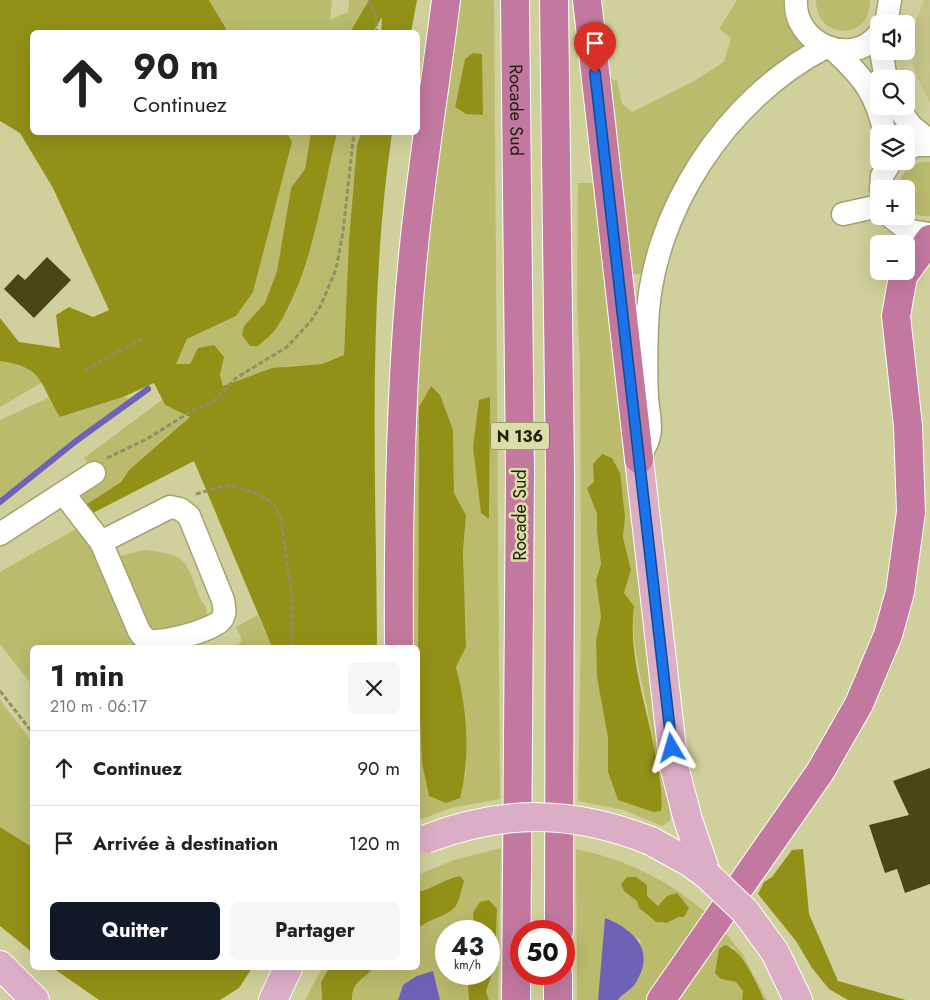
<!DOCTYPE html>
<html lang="fr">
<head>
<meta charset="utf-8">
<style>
	:root { --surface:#fff; --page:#f6f6f6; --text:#222; --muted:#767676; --line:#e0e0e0; --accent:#111827 }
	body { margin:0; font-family:Jost,sans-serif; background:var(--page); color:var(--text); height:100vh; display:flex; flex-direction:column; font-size:19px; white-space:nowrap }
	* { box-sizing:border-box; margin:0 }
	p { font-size:16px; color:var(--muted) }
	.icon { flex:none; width:28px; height:28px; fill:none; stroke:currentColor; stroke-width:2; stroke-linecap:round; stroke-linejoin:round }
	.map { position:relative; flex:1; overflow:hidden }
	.sheet { position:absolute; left:30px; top:645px; width:390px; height:325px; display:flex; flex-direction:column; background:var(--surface); border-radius:8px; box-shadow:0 5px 20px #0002 }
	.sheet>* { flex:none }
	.banner { position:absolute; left:30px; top:30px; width:390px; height:105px; border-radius:8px; box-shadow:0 5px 20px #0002; background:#fff; color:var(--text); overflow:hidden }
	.fabs { position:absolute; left:870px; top:15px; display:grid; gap:10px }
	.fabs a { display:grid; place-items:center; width:45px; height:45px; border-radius:8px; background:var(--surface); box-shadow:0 5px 20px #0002; font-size:25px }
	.speed { position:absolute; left:435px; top:920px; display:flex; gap:10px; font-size:25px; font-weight:700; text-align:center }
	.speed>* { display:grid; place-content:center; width:65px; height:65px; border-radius:50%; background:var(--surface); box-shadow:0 5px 20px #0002; line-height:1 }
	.speed small { font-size:12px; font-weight:400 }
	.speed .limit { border:8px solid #d22; background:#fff; color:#111 }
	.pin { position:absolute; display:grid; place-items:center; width:42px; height:42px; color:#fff; margin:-51px -21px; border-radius:50% 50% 50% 0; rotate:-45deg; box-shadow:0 0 5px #0007 }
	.pin .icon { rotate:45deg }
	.me { position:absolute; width:55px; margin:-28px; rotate:353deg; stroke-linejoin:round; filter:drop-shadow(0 0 4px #0008) }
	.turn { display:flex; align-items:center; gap:18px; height:105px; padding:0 20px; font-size:22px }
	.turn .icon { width:65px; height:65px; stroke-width:2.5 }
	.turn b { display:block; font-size:35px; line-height:42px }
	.round { display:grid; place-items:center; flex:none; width:52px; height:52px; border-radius:8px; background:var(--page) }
	.summary { display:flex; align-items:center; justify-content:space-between; height:85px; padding:0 20px }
	h1 { font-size:30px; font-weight:700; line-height:38px }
	.button { display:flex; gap:10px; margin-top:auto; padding:10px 20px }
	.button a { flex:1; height:58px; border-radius:8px; background:var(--accent); color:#fff; font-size:20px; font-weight:700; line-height:58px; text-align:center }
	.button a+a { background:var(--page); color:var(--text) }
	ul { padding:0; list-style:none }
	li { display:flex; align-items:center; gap:15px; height:75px; padding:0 20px; border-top:1px solid var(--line) }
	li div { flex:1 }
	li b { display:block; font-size:19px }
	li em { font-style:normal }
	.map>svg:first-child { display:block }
	.built { fill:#c4c488 }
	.green { fill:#bbbb6d; fill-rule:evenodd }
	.forest { fill:#939018 }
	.water { fill:#6e62b8 }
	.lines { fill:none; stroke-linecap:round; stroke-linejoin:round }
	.stream { stroke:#6e62b8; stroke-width:6 }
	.building { fill:#484716 }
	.minor-casing { stroke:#a3a370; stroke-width:25 }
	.major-casing { stroke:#fff; stroke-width:30 }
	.highway-casing { stroke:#fff; stroke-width:30 }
	.path { stroke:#8f9066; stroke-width:3; stroke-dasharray:5 2.5; stroke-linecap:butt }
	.minor { stroke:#fff; stroke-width:22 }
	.major { stroke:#dbaec5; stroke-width:28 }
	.highway { stroke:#c3789f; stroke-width:28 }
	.major-bridge-casing { stroke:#fff; stroke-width:30; stroke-linecap:butt }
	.major-bridge { stroke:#dbaec5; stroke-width:28 }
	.route-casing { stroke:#114b97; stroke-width:12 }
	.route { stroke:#1a73e8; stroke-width:9 }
	.labels { text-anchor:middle; stroke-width:5; stroke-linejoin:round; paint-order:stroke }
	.shield { fill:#dcdda8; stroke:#575739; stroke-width:1 }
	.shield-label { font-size:16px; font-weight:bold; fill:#1e1e09 }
	.street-label { font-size:18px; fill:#1e1e09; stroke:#dcdda8 }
</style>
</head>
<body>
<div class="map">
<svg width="930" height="1000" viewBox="0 0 930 1000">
	<rect width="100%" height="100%" fill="#cfd09b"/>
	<path class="built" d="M924 0H930V102L916 76 908 44Z"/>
	<g class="green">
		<path d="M209 0H332L330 20 348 12 349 0H369L350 32H228Z"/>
		<path d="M458 0H494L500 799 451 808 419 820 418 648H413C413 520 412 393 424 266 433 177 447 89 458 0ZM473 53 455 107 465 59ZM431 386 453 430 454 493 466 515 463 551 466 647 456 667C465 702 467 739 466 775L429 796 422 763 418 676 419 408Z"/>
		<path d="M737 0H784C781 19 793 36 805 49L763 80 645 274H633L627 246 609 78 617 81 622 104 632 112 694 81 724 62 731 38 719 29Z"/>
		<path d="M816 0H870C872 40 816 42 816 0Z"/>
		<path d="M287 133H311L305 169 291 188 277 271 265 303 244 326 242 335C253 330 275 323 283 316 302 299 329 164 337 133H361L357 145 349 239 344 355 322 364 286 366 223 386 220 375 224 357 198 348 190 364H176L187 339 236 316 253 292 292 142Z"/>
		<path d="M923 162H930V216C922 217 915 214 908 210L906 189H898C899 174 909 165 923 162Z"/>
		<path d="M578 183H596L670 815V821L662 826 624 810 578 801 581 616 580 360 577 308ZM594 482 625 517 623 537 631 570 624 593 634 606C630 642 641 677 648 712 654 745 658 777 661 810L653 812 618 800 608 772V738L597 677 596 640 601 617 596 580 601 564 597 532V514L587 488Z"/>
		<path d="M0 361C22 364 28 367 43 382L0 407Z"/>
		<path d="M123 397 130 399 75 439 0 499V420L48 398 60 417Z"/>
		<path d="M162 400 165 405 191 417 129 470 121 482 84 506 82 492 103 479 84 458Z"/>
		<path d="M83 525 140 647 32 648V685L0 644V572Z"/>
		<path d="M145 550C191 555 185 562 202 602L205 605 208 617 163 635 144 627 119 556Z"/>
		<path d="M258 615 271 645 266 647H237L242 640 236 627Z"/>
		<path d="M0 700 32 742V847L0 827Z"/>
		<path d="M501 848 498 1000H489L486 991 495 966 497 910 473 913 474 931H446V974H467L469 1000H440L433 971 403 985 398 1000H352C352 980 363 981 373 968H418V929L425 921 439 917 451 877 430 890 418 892V875L454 860Z"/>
		<path d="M576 849C628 860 670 881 710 916L650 1000H618L634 985 641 941 623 928 606 918 598 1000H577ZM647 896 658 907 679 917C675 919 671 922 668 923 656 926 641 912 637 901Z"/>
		<path d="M724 931 743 955 767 1000H764L752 973 733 947 725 945 721 979 736 982 743 991 742 1000H676Z"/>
		<path d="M322 968H329L321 982 322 1000H305Z"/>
	</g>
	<g class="forest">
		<path d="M0 0H209L228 32H32V132H287L292 142 253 292 236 316 187 339 176 364H190L198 348 214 345 224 357 220 375 223 386 272 368 322 364 344 355 349 239 357 145 361 133H392C367 303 376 476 377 647H272L194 461 91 514 84 506 121 482 129 470 190 417 165 405 154 383 123 397 60 417C39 384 45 367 0 361V318L19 342 60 348 56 315 69 307 93 317 109 310 53 188 20 133 0 121Z"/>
		<path d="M369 0H417L411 32H381L382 17 373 32H350Z"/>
		<path d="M473 53 482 54 483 115 466 114 455 107 465 59Z"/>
		<path d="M311 133H337C322 193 312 274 277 327 273 334 264 340 258 346H250L242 335 244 326 265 303 277 271 291 188 305 169Z"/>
		<path d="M431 386 440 395 453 430 454 493 466 515 463 551 466 647 456 667C467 709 471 756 460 798L446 803 429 796 422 763 418 676 419 407Z"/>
		<path d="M490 397 489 519 481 513 473 447 479 400Z"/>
		<path d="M602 454 612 458 620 473 625 517 623 537 631 570 624 593 634 606C627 659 650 713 657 765 660 780 663 795 661 811L653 812 618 800 608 772V738L597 677 596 640 601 617 596 580 601 564 597 532V514L587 488 594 482 593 464Z"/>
		<path d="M0 827 32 847V952L0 926Z"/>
		<path d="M803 849 809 914 838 981 906 1000H848L829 989 812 968 796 941 758 894 764 882 772 877 792 850Z"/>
		<path d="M460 876 464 881C462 888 460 897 457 904 450 917 428 918 418 929V892C433 889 445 878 460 876Z"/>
		<path d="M627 877H636L647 885V896L658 906 667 896 677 893 689 908 684 917H679L667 923 656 922 639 908 637 901 624 891 621 884Z"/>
		<path d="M489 900 497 909 495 966 486 991 489 1000H469L467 974H489V931H474L473 913 480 902Z"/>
		<path d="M725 945C743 950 757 984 764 1000H742L743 991 736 982 721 979 715 973 719 949Z"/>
		<path d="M53 968H252L239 988 220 1000H99Z"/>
		<path d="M329 968H373C363 981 352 980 352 1000H322L321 982Z"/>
	</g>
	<g class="water">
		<path d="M605 918C636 930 656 952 635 984 631 990 622 994 618 1000H598Z"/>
		<path d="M433 971 440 1000H398L403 985 417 976Z"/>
	</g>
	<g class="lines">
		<path class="stream" d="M0 502 76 441 148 389"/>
	</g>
	<g class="building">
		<path d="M47 257 71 280 34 318 4 289 18 274 25 280Z"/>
		<path d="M930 768V884L905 893 897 869 885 873 869 825 909 815 893 781Z"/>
	</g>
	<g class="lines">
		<defs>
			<g id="minor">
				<path d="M796 0C793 43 851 69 879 34"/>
				<path d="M886 24 890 0"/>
				<path d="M834 50C864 78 876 93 885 134"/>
				<path d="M881 51 886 79"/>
				<path d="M897 106 911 126 930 141"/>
				<path d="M906 149 917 145H930"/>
				<path d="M881 189 882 176 891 161"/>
				<path d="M843 214 879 206"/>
				<path d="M890 216 909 231 930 234"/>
				<path d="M641 454C644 448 648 442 649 436 652 426 648 410 647 399 646 375 646 350 647 326 650 214 726 98 826 47"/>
				<path d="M64 494 101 542 139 631C142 636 146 640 151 641 164 643 215 630 222 619 226 613 224 606 223 600L189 516 180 509 170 507 101 542"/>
				<path d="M0 534 94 473"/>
			</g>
			<g id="major">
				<path d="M639 459 674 766 688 820 707 875"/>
				<path d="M651 841 689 862 707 875"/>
				<path d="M745 911 775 952 798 1000"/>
				<path d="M0 965 35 1000"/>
				<path d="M273 1000 288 968"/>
			</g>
			<g id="highway">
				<path id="s1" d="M515 0 520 473 516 1000"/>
				<path d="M554 0 560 472 559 931"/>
				<path d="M587 0 639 459"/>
				<path d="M399 648C398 520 400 393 412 266 420 177 435 89 446 0"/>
				<path d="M558 1000V974"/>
				<path d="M661 1000 820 772 859 704 888 635 900 592 911 512 908 426 896 316 903 276 930 239"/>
			</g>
		</defs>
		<use href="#minor" class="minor-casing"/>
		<use href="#major" class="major-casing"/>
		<use href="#highway" class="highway-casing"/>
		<g class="path">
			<path d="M369 0 376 16 377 32"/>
			<path d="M85 370 145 337"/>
			<path d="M107 458 147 439 193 410 213 402 236 378 287 347 311 321 321 305 336 269 343 232 354 132"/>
			<path d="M196 494 229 485 258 494 273 503 281 518 292 597V648"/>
			<path d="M0 691 32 732"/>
		</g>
		<use href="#minor" class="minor"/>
		<use href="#major" class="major"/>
		<use href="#highway" class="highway"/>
		<defs>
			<g id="major-bridge">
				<path d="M426 839C504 809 573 810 651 841"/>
				<path d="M707 875 745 911"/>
			</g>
		</defs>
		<use href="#major-bridge" class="major-bridge-casing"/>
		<use href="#major-bridge" class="major-bridge"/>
	</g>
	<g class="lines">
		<defs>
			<path id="route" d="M595 73 672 748"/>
		</defs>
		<use href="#route" class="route-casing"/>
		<use href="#route" class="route"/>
	</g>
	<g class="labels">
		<rect class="shield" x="491" y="422.5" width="58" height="27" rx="4"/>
		<g class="shield-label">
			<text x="520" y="442">N 136</text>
		</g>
		<g class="street-label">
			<text dy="6" stroke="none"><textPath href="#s1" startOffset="110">Rocade Sud</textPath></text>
			<text transform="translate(520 515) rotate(-90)" y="6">Rocade Sud</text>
		</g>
	</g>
</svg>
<div class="fabs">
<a><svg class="icon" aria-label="sound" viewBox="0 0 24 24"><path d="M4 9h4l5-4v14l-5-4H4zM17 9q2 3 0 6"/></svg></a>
<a><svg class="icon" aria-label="search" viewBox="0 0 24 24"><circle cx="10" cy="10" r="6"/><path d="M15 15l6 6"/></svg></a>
<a><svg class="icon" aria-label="layers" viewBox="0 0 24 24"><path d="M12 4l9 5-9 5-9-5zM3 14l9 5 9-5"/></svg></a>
<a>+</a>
<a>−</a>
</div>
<div class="speed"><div>43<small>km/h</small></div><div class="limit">50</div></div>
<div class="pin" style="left:595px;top:73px;background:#d93025"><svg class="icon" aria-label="arrive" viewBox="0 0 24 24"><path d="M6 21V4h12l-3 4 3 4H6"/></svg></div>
<svg class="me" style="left:672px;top:748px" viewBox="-20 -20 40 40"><path d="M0-17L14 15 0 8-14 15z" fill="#1a73e8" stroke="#fff" stroke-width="4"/></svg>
<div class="banner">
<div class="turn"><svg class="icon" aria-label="ahead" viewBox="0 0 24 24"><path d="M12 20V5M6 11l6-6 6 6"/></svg><div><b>90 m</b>Continuez</div></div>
</div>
<section class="sheet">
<div class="summary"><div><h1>1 min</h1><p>210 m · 06:17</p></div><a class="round"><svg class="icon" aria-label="close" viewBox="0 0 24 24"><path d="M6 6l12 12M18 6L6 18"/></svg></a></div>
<ul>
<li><svg class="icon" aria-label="ahead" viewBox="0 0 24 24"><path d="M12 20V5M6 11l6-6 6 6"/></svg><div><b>Continuez</b></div><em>90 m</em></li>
<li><svg class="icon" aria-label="arrive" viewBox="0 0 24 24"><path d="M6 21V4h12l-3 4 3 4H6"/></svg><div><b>Arrivée à destination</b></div><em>120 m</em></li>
</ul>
<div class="button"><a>Quitter</a><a>Partager</a></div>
</section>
</div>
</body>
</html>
